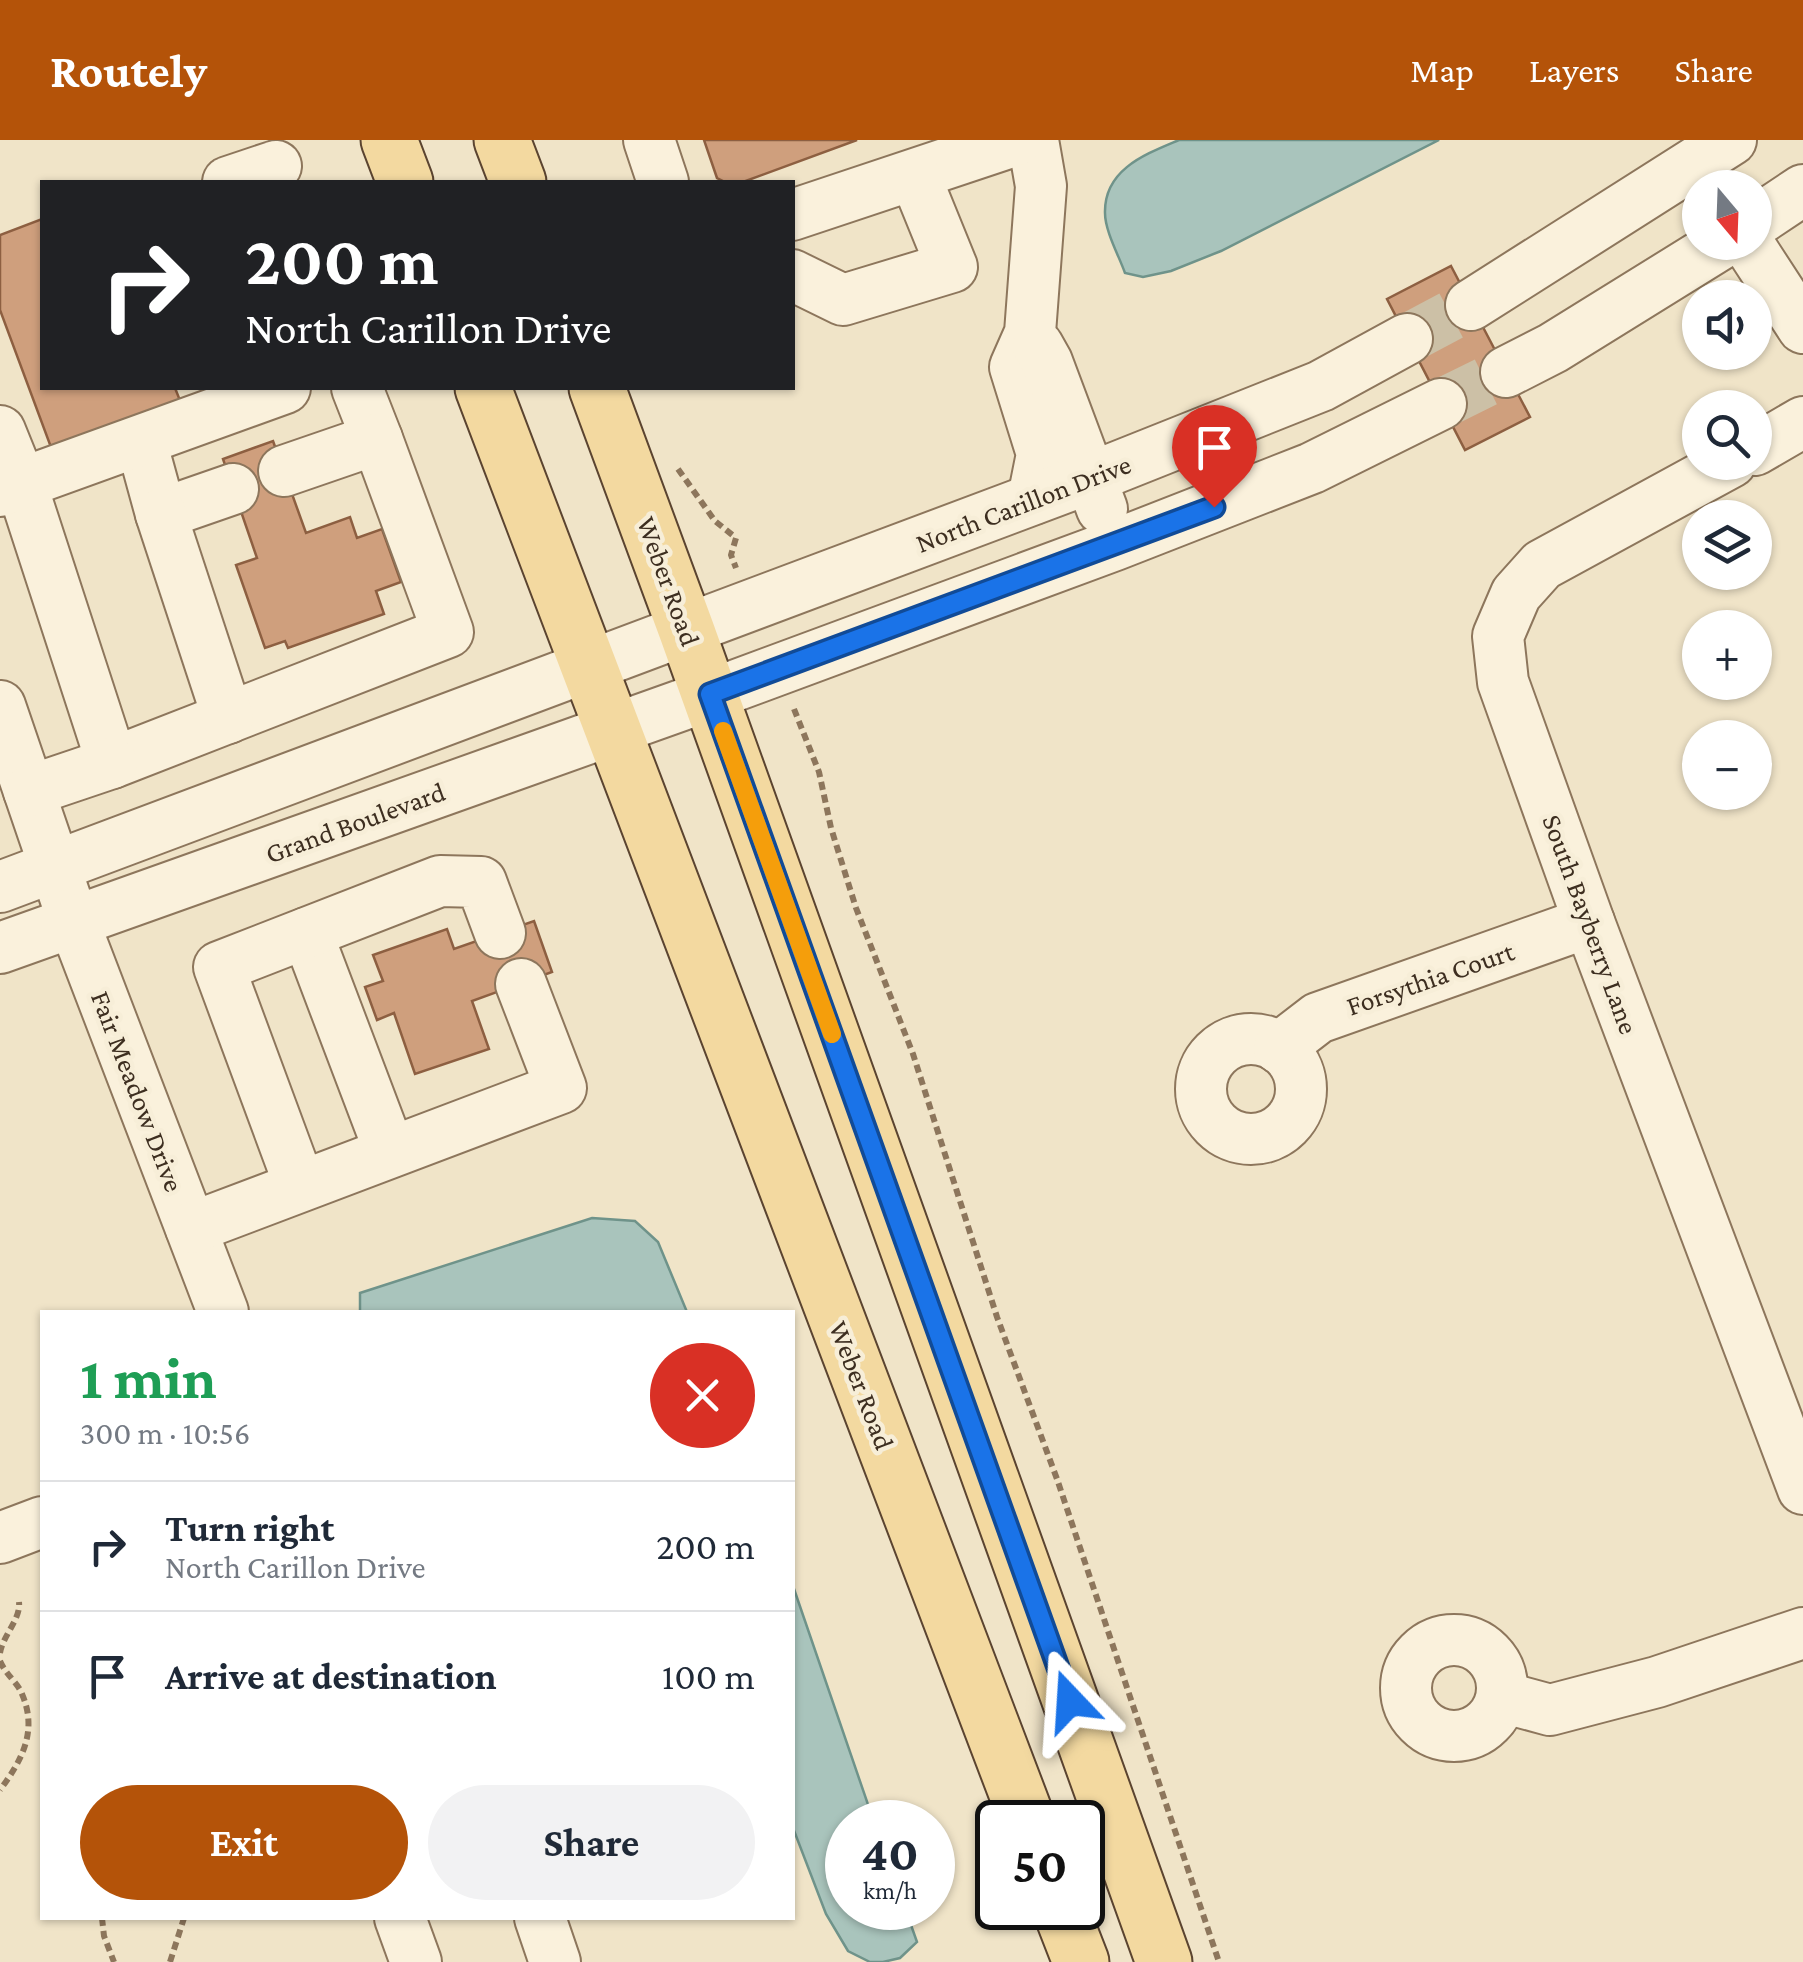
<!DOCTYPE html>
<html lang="en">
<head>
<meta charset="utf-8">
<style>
	:root { --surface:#fff; --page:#f2f2f3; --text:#1f2937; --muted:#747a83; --line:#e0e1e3; --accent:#b45309 }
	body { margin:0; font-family:"Crimson Pro",serif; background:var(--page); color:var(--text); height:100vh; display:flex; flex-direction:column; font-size:38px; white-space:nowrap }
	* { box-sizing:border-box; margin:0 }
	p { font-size:32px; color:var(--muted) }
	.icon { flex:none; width:55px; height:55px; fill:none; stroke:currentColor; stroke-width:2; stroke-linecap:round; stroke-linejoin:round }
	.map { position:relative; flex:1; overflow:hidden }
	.details { position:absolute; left:40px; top:1170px; width:755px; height:610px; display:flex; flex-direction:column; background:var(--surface); border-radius:0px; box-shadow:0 2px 8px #0004 }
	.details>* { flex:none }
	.top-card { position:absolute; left:40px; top:40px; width:755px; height:210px; border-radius:0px; box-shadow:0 2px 8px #0004; background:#202124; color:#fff; overflow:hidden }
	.needle { width:65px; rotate:161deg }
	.fabs { position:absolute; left:1682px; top:30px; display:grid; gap:20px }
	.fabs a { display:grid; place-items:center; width:90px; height:90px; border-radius:50%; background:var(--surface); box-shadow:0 2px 8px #0004; font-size:50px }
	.speed { position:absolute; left:825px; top:1660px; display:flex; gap:20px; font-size:50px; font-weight:700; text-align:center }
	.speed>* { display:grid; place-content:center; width:130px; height:130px; border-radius:50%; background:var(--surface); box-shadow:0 2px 8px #0004; line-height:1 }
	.speed small { font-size:25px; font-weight:400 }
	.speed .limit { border:5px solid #111; border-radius:15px; background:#fff; color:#111 }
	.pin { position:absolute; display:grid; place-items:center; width:85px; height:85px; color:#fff; margin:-102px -42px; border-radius:50% 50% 50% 0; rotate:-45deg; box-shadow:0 0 10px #0007 }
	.pin .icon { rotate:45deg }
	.me { position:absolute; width:110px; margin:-55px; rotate:340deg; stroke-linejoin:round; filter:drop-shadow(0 0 8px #0008) }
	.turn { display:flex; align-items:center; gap:35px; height:210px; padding:0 40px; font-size:45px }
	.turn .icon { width:130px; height:130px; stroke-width:2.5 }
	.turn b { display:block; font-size:70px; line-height:85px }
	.round { display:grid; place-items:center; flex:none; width:105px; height:105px; border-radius:52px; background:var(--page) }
	.overview { display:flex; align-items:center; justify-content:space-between; height:170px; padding:0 40px }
	h1 { font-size:60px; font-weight:700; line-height:75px; color:#1e9e55 }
	.action { display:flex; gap:20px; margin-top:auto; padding:20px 40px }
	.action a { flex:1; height:115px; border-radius:60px; background:var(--accent); color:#fff; font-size:40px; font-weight:700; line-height:115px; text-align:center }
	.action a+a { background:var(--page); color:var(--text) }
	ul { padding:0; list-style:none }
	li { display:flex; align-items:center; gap:30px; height:130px; padding:0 40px; border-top:2px solid var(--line) }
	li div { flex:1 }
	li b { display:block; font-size:38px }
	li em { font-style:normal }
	header { display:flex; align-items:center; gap:60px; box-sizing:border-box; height:140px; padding:0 50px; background:var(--accent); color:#fff }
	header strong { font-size:48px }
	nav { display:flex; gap:55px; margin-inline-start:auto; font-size:35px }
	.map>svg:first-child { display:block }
	.water { fill:#a9c4bc; stroke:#6f938a; stroke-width:2.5 }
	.building { fill:#cf9f7d; stroke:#8d5f41; stroke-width:2.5 }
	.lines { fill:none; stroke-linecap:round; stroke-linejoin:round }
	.minor-tunnel { stroke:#ccc0a6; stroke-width:50; stroke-dasharray:50 25; stroke-linecap:butt }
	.minor-casing { stroke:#8d765c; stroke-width:54 }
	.major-casing { stroke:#5b4430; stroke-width:59 }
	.path { stroke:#8d765c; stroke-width:6; stroke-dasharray:8 5; stroke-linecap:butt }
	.minor { stroke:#faf1dc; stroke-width:50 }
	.major { stroke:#f3d9a0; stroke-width:55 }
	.route-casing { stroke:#114b97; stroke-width:25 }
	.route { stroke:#1a73e8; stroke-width:18 }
	.slow { stroke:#f59e0b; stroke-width:18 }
	.labels { text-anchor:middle; stroke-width:9; stroke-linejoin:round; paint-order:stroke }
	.street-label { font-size:28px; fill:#3d2e20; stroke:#f7eed8 }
</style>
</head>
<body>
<header>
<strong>Routely</strong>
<nav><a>Map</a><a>Layers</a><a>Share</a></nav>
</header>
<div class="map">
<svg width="1803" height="1822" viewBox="0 0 1803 1822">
	<rect width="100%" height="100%" fill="#f0e4c8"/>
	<g class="water">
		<path d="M1179 0H1439L1221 111 1171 131 1143 137 1125 133C1119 116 1105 91 1105 73 1104 29 1146 14 1179 0Z"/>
		<path d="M592 1078 635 1081 658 1102 687 1172H360V1153Z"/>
		<path d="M793 1446 874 1682H848V1768H905L917 1802 900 1818 883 1822H870L848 1811 826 1774 793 1688Z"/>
	</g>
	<g class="building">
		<path d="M704 0H857L743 42H725L717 38Z"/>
		<path d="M42 79V248H175L181 263 52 310 0 170V95Z"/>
		<path d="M1451 126 1530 277 1465 310 1387 159Z"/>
		<path d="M273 301 306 393 350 377 357 398 382 389 401 442 376 451 384 474 288 508 285 501 265 508 236 425 257 418 223 319Z"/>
		<path d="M534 781 552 832 472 861 489 909 415 934 394 873 377 880 365 847 383 841 373 815 447 789 454 809Z"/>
	</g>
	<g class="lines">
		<g class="minor-tunnel">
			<path d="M1407 199 1471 165"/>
			<path d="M1441 264 1506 232"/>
		</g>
		<defs>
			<g id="minor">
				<path d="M649 0 663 42"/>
				<path d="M1033 0 1041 46 1030 193 1015 227 1042 314 1033 359"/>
				<path d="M228 42 276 26"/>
				<path d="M792 75 1017 0"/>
				<path d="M1755 82 1803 50"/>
				<path d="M1747 102 1803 188"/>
				<path d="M792 135 843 160 952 127 915 36"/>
				<path d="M1471 165 1731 0"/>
				<path d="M1038 206 1047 222 1102 369"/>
				<path d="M1506 232 1553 208 1724 102"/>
				<path d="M357 248 377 299"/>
				<path d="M0 291 21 343 112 623 448 492 377 299 284 331"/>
				<path d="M141 301 161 374 233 349"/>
				<path d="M1755 310 1803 282"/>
				<path d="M1731 322 1542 425 1516 454 1498 496 1503 542 1589 782 1803 1349"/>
				<path d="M0 351 285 248"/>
				<path d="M161 374 228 578"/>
				<path d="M0 566 74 783 223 1172"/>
				<path d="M29 651 112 623"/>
				<path d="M0 747 1090 338 1321 246 1407 199"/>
				<path d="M307 793 390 1012"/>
				<path d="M0 808 710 555 1115 405 1312 328 1441 264"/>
				<circle cx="1251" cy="949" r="50"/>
				<path d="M1279 908 1318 878 1589 782"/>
				<path d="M300 1046 219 827 440 741 481 742 500 793"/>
				<path d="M191 1088 561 948 521 844"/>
				<path d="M0 1398 42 1382"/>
				<circle cx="1454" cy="1548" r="48"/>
				<path d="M1502 1557 1550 1570 1657 1542 1803 1493"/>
				<path d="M400 1778 416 1822"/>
				<path d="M540 1778 555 1822"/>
			</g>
			<g id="major">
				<path d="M389 0 405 42"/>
				<path d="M502 0 518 42"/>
				<path d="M483 248 1028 1682"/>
				<path d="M597 248 686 489 1164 1822"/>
				<path d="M1060 1768 1081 1822"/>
			</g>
		</defs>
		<use href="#minor" class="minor-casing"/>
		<use href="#major" class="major-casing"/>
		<g class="path">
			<path d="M678 329 715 381 736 398 731 415 736 428"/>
			<path d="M794 569 819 632 831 688 856 768 913 914 997 1177 1057 1339 1219 1822"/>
			<path d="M0 1513C3 1495 21 1479 19 1462"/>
			<path d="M0 1521C6 1535 18 1543 22 1554 38 1591 22 1620 0 1650"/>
			<path d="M102 1778 104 1796 114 1822"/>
			<path d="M170 1822 184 1778"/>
		</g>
		<use href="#minor" class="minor"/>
		<use href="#major" class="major"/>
	</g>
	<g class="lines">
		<defs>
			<path id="route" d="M1070 1561 710 554 1214 367"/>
		</defs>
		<use href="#route" class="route-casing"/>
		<use href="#route" class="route"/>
		<path class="slow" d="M723 591 832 894"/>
	</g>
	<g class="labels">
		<g class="street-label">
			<text transform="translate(1023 363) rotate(-21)" y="10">North Carillon Drive</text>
			<text transform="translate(669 441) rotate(70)" y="10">Weber Road</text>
			<text transform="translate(355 682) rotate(-20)" y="10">Grand Boulevard</text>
			<text transform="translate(1591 784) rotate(70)" y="10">South Bayberry Lane</text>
			<text transform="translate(1430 838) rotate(-19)" y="10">Forsythia Court</text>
			<text transform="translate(138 951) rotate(69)" y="10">Fair Meadow Drive</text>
			<text transform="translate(862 1245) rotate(69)" y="10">Weber Road</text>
		</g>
	</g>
</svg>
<div class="fabs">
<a><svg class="needle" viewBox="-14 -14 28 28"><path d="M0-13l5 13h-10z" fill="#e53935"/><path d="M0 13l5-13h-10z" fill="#747a83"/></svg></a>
<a><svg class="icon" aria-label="sound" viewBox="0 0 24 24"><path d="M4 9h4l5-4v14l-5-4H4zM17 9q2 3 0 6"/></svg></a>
<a><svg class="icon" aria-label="search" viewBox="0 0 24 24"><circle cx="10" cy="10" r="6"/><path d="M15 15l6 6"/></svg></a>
<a><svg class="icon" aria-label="layers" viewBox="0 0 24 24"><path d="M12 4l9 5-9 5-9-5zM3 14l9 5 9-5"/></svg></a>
<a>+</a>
<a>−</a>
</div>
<div class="speed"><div>40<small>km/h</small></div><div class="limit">50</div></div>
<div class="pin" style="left:1214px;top:367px;background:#d93025"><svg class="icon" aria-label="arrive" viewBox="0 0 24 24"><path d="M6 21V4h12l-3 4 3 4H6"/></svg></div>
<svg class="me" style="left:1070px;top:1561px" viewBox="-20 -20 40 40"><path d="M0-17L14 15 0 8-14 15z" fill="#1a73e8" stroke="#fff" stroke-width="4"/></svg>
<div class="top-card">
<div class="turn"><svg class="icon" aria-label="right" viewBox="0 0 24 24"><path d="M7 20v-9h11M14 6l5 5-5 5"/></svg><div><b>200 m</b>North Carillon Drive</div></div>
</div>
<section class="details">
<div class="overview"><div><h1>1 min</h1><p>300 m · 10:56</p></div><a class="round" style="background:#d93025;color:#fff"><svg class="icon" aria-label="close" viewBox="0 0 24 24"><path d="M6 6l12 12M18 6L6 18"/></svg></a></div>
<ul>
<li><svg class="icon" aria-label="right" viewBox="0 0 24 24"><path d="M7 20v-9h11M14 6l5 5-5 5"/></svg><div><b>Turn right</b><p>North Carillon Drive</p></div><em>200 m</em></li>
<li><svg class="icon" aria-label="arrive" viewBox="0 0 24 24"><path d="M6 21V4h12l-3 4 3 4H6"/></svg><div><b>Arrive at destination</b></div><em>100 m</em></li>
</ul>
<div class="action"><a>Exit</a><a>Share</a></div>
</section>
</div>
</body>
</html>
